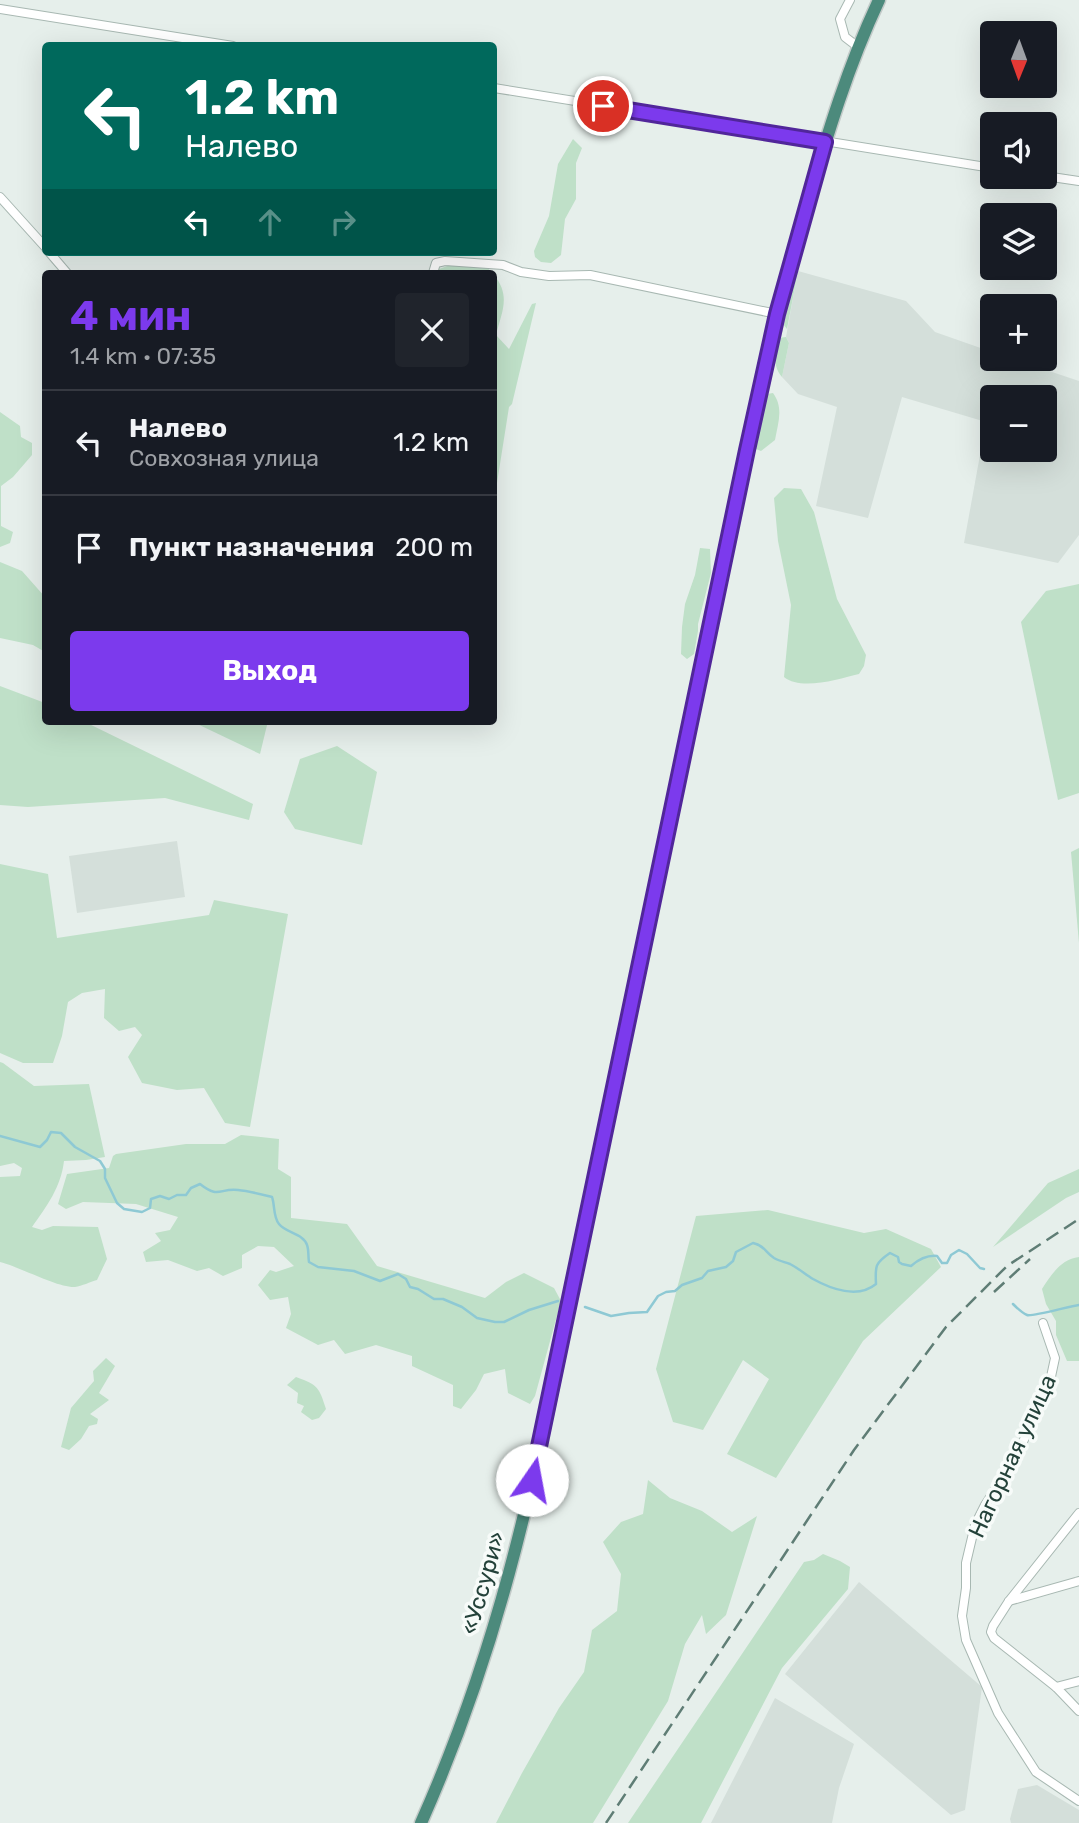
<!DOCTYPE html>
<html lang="ru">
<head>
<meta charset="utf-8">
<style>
	:root { --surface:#171b24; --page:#20242c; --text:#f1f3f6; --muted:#9ea1a6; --line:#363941; --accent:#7c3aed }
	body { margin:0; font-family:Rubik,sans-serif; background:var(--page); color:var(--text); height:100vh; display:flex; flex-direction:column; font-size:26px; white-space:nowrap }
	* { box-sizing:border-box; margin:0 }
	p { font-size:23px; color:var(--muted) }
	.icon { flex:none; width:38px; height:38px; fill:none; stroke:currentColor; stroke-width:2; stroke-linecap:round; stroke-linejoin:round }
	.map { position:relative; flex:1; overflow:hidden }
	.panel { position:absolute; left:42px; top:270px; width:455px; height:455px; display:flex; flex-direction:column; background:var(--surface); border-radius:7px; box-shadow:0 7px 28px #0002 }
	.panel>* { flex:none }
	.banner { position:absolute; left:42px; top:42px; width:455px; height:214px; border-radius:7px; box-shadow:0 7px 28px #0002; background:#00695c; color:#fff; overflow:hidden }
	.needle { width:46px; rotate:181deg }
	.fabs { position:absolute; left:980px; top:21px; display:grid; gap:14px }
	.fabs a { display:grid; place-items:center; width:77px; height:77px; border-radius:7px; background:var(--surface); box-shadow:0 7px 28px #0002; font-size:35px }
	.pin { position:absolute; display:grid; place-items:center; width:60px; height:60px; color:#fff; margin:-30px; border:4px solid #fff; border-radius:50%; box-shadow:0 2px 7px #0007 }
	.me { position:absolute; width:77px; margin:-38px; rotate:12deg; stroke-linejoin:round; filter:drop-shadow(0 0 5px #0008) }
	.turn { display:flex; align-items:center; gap:24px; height:147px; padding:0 28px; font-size:32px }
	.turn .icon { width:91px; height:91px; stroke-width:2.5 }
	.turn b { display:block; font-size:49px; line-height:60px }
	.lanes { display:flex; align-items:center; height:66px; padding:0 28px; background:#0003; justify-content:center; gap:35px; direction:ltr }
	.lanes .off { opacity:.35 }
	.round { display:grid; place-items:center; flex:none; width:74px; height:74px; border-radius:7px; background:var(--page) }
	.head { display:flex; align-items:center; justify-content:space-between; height:119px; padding:0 28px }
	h1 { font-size:42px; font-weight:700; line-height:52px; color:var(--accent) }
	.button { display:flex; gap:14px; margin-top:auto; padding:14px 28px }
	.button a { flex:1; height:80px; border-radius:7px; background:var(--accent); color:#fff; font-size:28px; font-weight:700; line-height:80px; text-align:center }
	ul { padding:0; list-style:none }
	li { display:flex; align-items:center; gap:21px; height:105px; padding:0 28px; border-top:2px solid var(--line) }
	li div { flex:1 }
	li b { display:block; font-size:26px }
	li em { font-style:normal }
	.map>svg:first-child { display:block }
	.built { fill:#d4dfda; fill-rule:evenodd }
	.green { fill:#bfe0c8 }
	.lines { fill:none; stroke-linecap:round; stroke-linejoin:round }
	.stream { stroke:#8ec9d4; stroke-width:2.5 }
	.minor-casing { stroke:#a8b8b2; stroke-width:10 }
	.trunk-casing { stroke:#c2cac8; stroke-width:15 }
	.minor { stroke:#fff; stroke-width:8 }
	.trunk { stroke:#4c8a7c; stroke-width:12 }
	.rail { stroke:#5f7d75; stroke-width:2.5; stroke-dasharray:14 7; stroke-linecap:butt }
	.route-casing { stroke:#51269a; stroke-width:18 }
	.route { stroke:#7c3aed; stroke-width:12 }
	.labels { text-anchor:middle; stroke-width:7; stroke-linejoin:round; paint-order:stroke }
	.street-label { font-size:23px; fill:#24423a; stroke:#f7fbf9 }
</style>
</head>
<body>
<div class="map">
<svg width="1079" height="1823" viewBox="0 0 1079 1823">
	<rect width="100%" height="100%" fill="#e6efeb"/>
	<g class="built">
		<path d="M798 271 906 301 935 332 992 352V359H1013L1079 381V535L1058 563 964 543 986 422 902 397 868 518 816 506 837 407 798 394 782 377 789 343 786 337ZM992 397H1045V450H992Z"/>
		<path d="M177 841 185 897 77 913 69 856Z"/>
		<path d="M859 1582 982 1687 965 1810 951 1815 785 1674Z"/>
		<path d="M775 1698 854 1744 839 1788 832 1823H711Z"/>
		<path d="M1037 1785 1079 1810V1823H1011L1010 1819 1018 1789Z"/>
	</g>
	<g class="green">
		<path d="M573 139 582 148 576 163V199L565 219 561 255 551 263 541 262 535 257 534 251 549 216 558 164Z"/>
		<path d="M453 264 486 266 492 273H438L439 269Z"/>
		<path d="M798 271 787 329 780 320 794 272Z"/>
		<path d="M494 275C511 296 502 311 496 335L509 349 532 304 536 303 512 404 509 407 494 502Z"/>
		<path d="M786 337 789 343 782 377C772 365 775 352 778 338Z"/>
		<path d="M773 393C784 408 778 423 775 440L761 451 756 449 753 437 761 400 767 394Z"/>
		<path d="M0 412 20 426 21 437 32 443V455L13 477 1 486V526L13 532 10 543 0 547Z"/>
		<path d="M784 488 801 489 814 512 837 599 866 655 864 666 859 674C839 679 801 691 784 677L791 605 778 541 774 498Z"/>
		<path d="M700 548 710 549 711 573 698 624V631L694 654 687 659 681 654 682 627 685 604 695 575Z"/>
		<path d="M0 562 22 571 45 597V652L33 645 0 638Z"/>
		<path d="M1079 584V793L1058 800 1021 622 1046 591Z"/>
		<path d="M0 686 45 703 46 721H83L253 804 249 820 165 798 28 807 0 805Z"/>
		<path d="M191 721H268L260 754Z"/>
		<path d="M337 746 377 772 362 845 295 829 284 812 300 759Z"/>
		<path d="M1079 848V943L1071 852Z"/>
		<path d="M0 864 48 874 57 938 209 915 214 900 288 914 250 1127 225 1123 204 1088 177 1090 142 1083 128 1057 142 1035 135 1027 119 1031 104 1018 105 989 82 993 68 1002 62 1036 53 1063H23L0 1053Z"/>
		<path d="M0 1062 3 1063 34 1086 89 1084 105 1157 86 1160 64 1161C61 1187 47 1206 32 1227L42 1230 53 1226 98 1227 107 1259 97 1280C90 1282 82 1286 75 1287 58 1288 20 1267 0 1262V1177L20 1176 22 1168 14 1163 0 1166Z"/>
		<path d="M241 1135 279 1139 278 1169 291 1177V1218L347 1224 377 1266 485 1298 506 1282 524 1273 554 1288 561 1301 535 1396 530 1404 508 1393 505 1369 484 1374 476 1390 461 1409 453 1406V1385L412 1366V1356L376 1345 345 1354 334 1340 318 1345 286 1328 291 1314 288 1297 270 1300 258 1285 270 1270 276 1272 294 1266 274 1247 258 1246 242 1255V1268L223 1276 209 1268 197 1271 168 1260 146 1262 143 1252 161 1241 155 1233 170 1230 178 1217 136 1204 83 1202 66 1209 58 1204 67 1174 109 1168 113 1156 116 1154 186 1144H225Z"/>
		<path d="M1079 1169V1192L1066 1198 993 1247 1048 1183Z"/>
		<path d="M768 1210 864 1233 886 1229 931 1249 941 1267 863 1341 776 1478 727 1454 769 1379 743 1360 703 1430 673 1422 656 1369 696 1216Z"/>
		<path d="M1079 1257V1361H1067L1056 1335V1321L1046 1304 1042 1289C1051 1275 1061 1259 1079 1257Z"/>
		<path d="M106 1358 115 1366 99 1393 109 1400 90 1414 98 1419 97 1424 89 1426 81 1439 69 1450 61 1447 71 1408 94 1381 93 1371Z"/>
		<path d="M296 1377C318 1385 319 1387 326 1409L319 1418 312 1420 301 1412 304 1406 297 1403 298 1393 287 1385Z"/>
		<path d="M648 1480 670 1498 702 1511 732 1532 757 1516 726 1615 706 1634 702 1615 685 1644 668 1701 593 1823H496L522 1773 559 1708 584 1672 592 1630 617 1611 621 1574 603 1542 621 1522 643 1514Z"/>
		<path d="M823 1554 840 1561 850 1567 848 1589 782 1668 701 1823H628L804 1562 814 1560Z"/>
	</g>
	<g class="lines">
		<g class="stream">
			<path d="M0 1136 40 1147 47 1140 51 1132 61 1133 75 1147 100 1161 105 1169V1178L117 1203 124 1209 142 1212 150 1208 151 1199 160 1196 169 1199 177 1195H186L191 1188 200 1184C219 1199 219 1188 238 1190 249 1191 260 1194 272 1197 275 1205 273 1217 279 1224 286 1233 304 1234 307 1245 309 1250 308 1257 309 1262L318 1267 354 1271 380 1281 398 1274 406 1279 410 1287 418 1289 434 1299H443L462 1307 477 1318 495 1322H504L529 1310 558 1301"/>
			<path d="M1013 1304C1017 1308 1022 1313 1027 1315 1032 1317 1070 1306 1079 1305"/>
			<path d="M585 1307 611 1316 629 1313 647 1312 658 1296 666 1292 675 1291 682 1285 702 1278 708 1271 726 1267 733 1261 736 1252 753 1243C765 1246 765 1252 774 1258 779 1261 785 1262 790 1264 798 1268 805 1274 813 1279 831 1289 858 1299 876 1284 875 1266 875 1263 890 1253L898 1257 899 1262 902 1264 911 1266C918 1260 927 1255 937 1256L942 1263H947L951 1255 959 1250 967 1254 980 1268 984 1269"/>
		</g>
		<defs>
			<g id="minor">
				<path d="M850 0 840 19 845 37 858 47"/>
				<path d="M0 9 233 46"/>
				<path d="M494 88 992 168"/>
				<path d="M1045 176 1079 181"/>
				<path d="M0 197 46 248"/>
				<path d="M49 252 67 273"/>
				<path d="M433 273 436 263 445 261 503 265 521 272 549 276 590 275 777 314"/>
				<path d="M1043 1323 1055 1358 1049 1386 1014 1461 985 1505 975 1525 966 1563V1588L962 1616 966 1640 998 1713 1036 1772 1079 1801"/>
				<path d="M1079 1513 1009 1601 993 1626 991 1632 994 1638 1056 1687 1079 1711"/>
				<path d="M1009 1601 1079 1581"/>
				<path d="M1056 1687 1079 1681"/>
			</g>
			<path id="trunk" d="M421 1823C457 1742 486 1658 509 1573 541 1455 563 1333 588 1213 638 975 685 737 737 500 758 401 780 302 807 205 827 135 848 66 879 0"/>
		</defs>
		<use href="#minor" class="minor-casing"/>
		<use href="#trunk" class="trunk-casing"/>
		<use href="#minor" class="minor"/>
		<use href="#trunk" class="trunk"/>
		<g class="rail">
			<path d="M994 1292 1030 1259"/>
			<path d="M606 1823 854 1450 946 1327 1007 1266 1079 1219"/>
		</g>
	</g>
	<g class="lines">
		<defs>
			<path id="route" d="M532 1480 747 450 777 314 825 142 603 106"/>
		</defs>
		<use href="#route" class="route-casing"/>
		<use href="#route" class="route"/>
	</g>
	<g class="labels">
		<g class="street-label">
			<text transform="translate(1012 1456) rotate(-65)" y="8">Нагорная улица</text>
			<text transform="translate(483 1583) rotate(-74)" y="8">«Уссури»</text>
		</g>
	</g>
</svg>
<div class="fabs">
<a><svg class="needle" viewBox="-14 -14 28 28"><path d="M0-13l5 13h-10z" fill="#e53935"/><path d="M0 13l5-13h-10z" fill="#9ea1a6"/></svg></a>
<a><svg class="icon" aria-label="sound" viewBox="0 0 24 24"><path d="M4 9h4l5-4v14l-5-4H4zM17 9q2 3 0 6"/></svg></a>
<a><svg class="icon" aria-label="layers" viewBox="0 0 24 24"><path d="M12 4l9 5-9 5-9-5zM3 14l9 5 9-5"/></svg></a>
<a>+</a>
<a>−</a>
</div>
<div class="pin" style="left:603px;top:106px;background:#d93025"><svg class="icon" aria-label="arrive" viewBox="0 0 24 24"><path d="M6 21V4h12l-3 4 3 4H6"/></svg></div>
<svg class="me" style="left:532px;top:1480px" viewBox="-20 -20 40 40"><circle r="19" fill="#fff"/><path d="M0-13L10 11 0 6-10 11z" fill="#7c3aed"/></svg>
<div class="banner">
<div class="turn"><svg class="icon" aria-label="left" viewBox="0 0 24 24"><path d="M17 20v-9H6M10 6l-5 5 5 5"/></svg><div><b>1.2 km</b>Налево</div></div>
<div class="lanes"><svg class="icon" aria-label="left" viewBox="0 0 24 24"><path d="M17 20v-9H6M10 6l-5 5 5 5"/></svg><svg class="icon off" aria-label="ahead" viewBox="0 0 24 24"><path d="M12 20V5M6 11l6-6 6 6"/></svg><svg class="icon off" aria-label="right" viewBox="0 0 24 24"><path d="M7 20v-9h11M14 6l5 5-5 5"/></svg></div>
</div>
<section class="panel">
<div class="head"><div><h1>4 мин</h1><p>1.4 km · 07:35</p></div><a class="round"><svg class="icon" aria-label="close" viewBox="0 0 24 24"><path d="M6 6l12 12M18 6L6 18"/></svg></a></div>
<ul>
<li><svg class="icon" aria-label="left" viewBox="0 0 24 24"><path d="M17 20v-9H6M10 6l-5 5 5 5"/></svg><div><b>Налево</b><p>Совхозная улица</p></div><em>1.2 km</em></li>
<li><svg class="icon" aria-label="arrive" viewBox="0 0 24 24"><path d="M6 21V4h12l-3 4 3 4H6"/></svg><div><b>Пункт назначения</b></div><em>200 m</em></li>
</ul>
<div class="button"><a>Выход</a></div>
</section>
</div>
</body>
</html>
